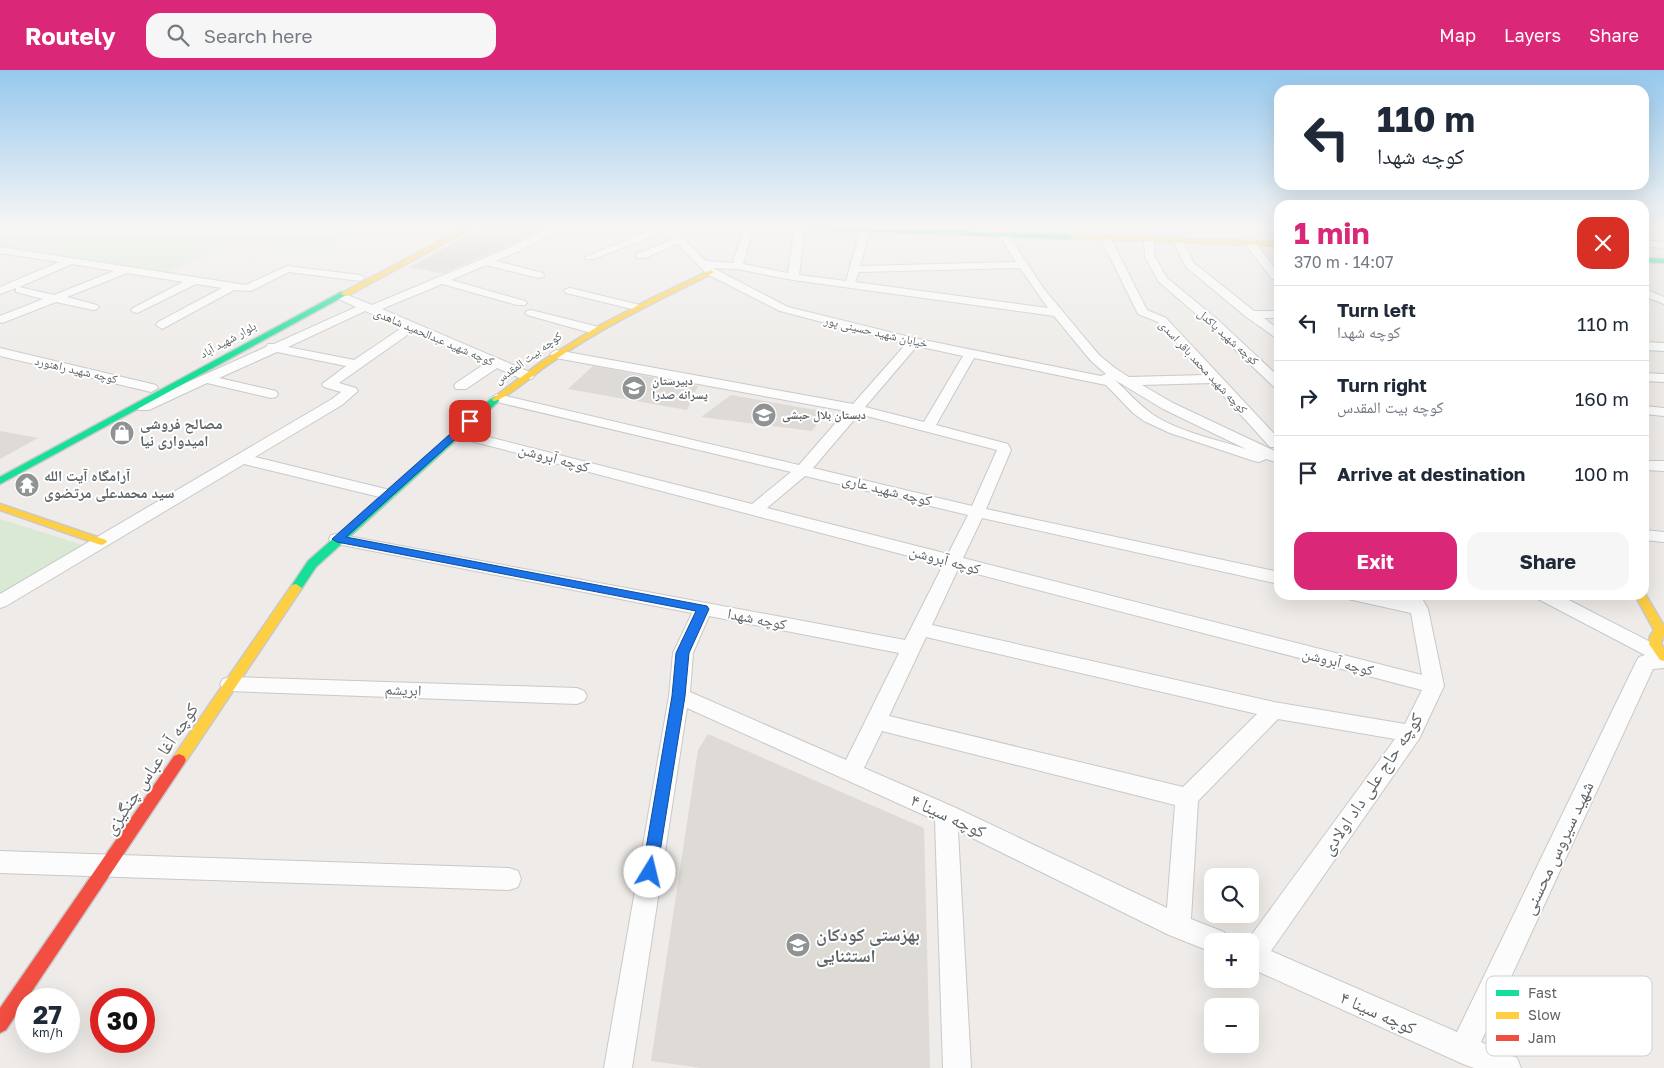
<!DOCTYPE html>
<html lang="en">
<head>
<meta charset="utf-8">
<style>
	:root { --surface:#fff; --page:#f6f6f7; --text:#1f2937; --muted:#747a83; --line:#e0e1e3; --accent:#db2777 }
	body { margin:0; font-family:"Golos Text","Noto Naskh Arabic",sans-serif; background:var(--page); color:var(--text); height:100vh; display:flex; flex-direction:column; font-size:19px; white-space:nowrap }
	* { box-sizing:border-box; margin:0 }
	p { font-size:16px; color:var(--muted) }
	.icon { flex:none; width:28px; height:28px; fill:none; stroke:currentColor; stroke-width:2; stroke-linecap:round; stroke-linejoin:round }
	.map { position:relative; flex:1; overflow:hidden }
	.side { position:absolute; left:1274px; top:130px; width:375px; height:400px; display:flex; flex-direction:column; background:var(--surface); border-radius:15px; box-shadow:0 5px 20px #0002 }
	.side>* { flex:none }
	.hud { position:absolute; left:1274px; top:15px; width:375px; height:105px; border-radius:15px; box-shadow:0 5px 20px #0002; background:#fff; color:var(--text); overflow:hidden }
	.controls { position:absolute; left:1204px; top:798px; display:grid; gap:10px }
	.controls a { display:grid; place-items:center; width:55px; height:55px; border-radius:10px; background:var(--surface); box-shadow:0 5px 20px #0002; font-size:25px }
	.speed { position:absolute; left:15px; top:918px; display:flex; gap:10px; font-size:25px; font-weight:700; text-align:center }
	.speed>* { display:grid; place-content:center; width:65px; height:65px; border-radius:50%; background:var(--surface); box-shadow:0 5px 20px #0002; line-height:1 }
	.speed small { font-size:12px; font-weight:400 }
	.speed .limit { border:8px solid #d22; background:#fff; color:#111 }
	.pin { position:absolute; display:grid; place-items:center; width:42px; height:42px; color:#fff; margin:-21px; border-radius:10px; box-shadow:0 2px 8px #0006 }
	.me { position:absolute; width:55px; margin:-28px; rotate:9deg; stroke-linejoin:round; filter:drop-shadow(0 0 4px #0008) }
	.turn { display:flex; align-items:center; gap:18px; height:105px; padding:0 20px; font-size:22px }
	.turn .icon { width:65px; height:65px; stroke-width:2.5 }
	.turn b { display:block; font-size:35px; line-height:42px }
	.round { display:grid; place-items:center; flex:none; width:52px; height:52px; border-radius:15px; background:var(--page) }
	.overview { display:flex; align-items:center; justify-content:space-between; height:85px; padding:0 20px }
	h1 { font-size:30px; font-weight:700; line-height:38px; color:var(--accent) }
	.cta { display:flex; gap:10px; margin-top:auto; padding:10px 20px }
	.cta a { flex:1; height:58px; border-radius:15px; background:var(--accent); color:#fff; font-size:20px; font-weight:700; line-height:58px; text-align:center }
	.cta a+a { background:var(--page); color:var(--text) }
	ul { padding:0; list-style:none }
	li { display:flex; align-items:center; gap:15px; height:75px; padding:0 20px; border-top:1px solid var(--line) }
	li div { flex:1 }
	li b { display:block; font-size:19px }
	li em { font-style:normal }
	header { display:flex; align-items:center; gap:30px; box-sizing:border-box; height:70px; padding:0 25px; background:var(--accent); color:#fff }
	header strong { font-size:24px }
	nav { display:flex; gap:28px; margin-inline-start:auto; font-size:18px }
	.search { width:350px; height:45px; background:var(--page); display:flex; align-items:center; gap:12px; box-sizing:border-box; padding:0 18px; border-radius:15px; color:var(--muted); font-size:19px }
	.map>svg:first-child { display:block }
	.education { fill:#dedbd6 }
	.green { fill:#d9e9d3 }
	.building { fill:#d4d2d1; stroke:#dddad8 }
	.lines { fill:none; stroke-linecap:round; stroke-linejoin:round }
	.street-casing { stroke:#c9c9c9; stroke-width:2 }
	.fast-casing { stroke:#c9c9c9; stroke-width:3 }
	.slow-casing { stroke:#c9c9c9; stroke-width:3 }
	.jam-casing { stroke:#c9c9c9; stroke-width:3 }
	.street { fill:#fcfcfc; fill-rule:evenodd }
	.fast { fill:#16e098; fill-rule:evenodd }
	.slow { fill:#ffcf43; fill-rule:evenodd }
	.jam { fill:#f24e42; fill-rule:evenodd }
	.route { fill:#1a73e8; stroke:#114b97 }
	.labels { text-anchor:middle; stroke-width:4; stroke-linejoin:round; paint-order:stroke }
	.far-street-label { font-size:12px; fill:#5d6366; stroke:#fff }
	.far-poi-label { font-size:12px; font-weight:bold; fill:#5d6366; stroke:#fff; text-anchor:start }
	.poi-label { font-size:15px; font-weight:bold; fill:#5d6366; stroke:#fff; text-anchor:start }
	.street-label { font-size:15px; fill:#5d6366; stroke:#fff }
	.near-street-label { font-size:18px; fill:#5d6366; stroke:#fff }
	.near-poi-label { font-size:18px; font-weight:bold; fill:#5d6366; stroke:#fff; text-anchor:start }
	.key { fill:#fff; stroke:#ced0d1; stroke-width:1 }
	.key-label { font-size:14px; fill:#5d6366 }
</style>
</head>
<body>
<header>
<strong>Routely</strong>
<div class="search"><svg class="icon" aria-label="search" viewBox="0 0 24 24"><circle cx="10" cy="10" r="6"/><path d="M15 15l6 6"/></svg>Search here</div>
<nav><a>Map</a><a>Layers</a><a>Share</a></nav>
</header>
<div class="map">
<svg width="1664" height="998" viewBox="0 0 1664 998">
	<rect width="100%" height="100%" fill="#eeebe8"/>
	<g class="education">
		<path d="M593 296 698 316 687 340 568 319Z"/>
		<path d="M731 325 827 342 812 361 701 347Z"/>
		<path d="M0 361 38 368 0 389Z"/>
		<path d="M708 664 924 758 930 998H701L651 991 698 680Z"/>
	</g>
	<g class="green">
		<path d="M0 157H362L321 180 231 173 166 202 0 176Z"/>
		<path d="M0 449 83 475 0 526Z"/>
	</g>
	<path class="building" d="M483 157H547L512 174 443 203 410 197Z"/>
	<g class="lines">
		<defs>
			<g id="street">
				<path d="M550 157H562L521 180 496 191 543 203 544 205 543 207 539 208 486 195 451 210 525 231 527 233 525 235H517L442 214 382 239 532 303 534 306 532 309H522L497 298 466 319H456L454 316 456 313 486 293 413 261 339 313 356 318 358 321 342 335 255 387 394 421 396 424 394 427 388 429 244 394 6 536 0 538V524L332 329 341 322 324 317 322 314 346 296 277 282 219 308 276 321 278 324 276 327 271 328 207 313 149 340H139L137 337 139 334 266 277 268 274H274L356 237 337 228 335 226 337 224H345L372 235 513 176ZM365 241 403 257 354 290 288 277Z"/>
				<path d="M658 157H675L683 168 706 191 733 193 744 157H754L743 194 788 203 795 157H805L799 205 846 211 860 161 858 157H868L870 161 860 196 1016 192 999 165 1001 163H1007L1044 219 1099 285 1115 298 1129 307 1205 305 1158 252 1138 244 1101 169 1106 166 1110 167 1147 240 1166 248 1279 369V377H1270L1212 313 1142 315 1173 333 1279 383V393L1266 389 1259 392 1254 391 1170 363 1144 351 1133 343 1106 315 974 288 936 355 1008 374 1011 380 986 439 1279 502V514L982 448 963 488 1422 605 1411 543 1348 529 1345 525H1382L1405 530 1402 525H1420L1428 539 1444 616 1419 669 1271 881 1457 962 1636 592 1639 587 1645 585 1538 529 1535 525H1559L1664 579V598L1653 599 1481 972 1517 988 1521 998H1474L1463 994 1250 898V871H1247L1395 669 1278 649 1198 731 1191 849 1224 862 1228 871H1212V882L1169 865 958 761 971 998H943L935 750 687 638 632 998H604L669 626 673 583 692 543 337 474 331 473 329 469 331 465 337 464 905 570 943 495 452 366 450 363 452 360 457 359 752 434 791 402 497 332 490 328 497 324 799 395 846 341 556 288 550 284 556 280 853 334 906 274 780 241 707 204 678 174 645 188H637L636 186 637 184 673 169 667 160 594 189H586L585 187ZM713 198 737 199 793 210 1054 246 1091 291 1106 304 1101 306 914 268 788 237ZM1020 198 1048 238 855 212 859 202ZM917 276 963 286 924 352 865 337ZM1115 310 1163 339 1246 379C1215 369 1179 362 1152 344 1138 334 1127 321 1115 310ZM859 344 997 380 972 436 813 398ZM805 406 968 445 948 484 767 438ZM958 499 1422 620 1405 654 1274 632 932 555ZM709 546 899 583 846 690 690 622 693 583ZM926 567 1257 644 1183 717 889 646ZM882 661 1175 735 1167 838 954 737 864 698Z"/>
				<path d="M1054 157H1064L1065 162 1060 165 1057 164Z"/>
				<path d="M1149 167 1154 170 1155 187 1167 208 1218 250 1279 307V318L1274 317 1210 256 1159 212 1145 187 1144 170Z"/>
				<path d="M1178 168 1183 171 1194 193 1254 241H1279V248H1264L1279 260V270L1245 246 1186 197 1173 171Z"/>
				<path d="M1250 170 1254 171 1279 203V210L1272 209 1246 175 1245 173Z"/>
				<path d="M1644 170 1664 172V178L1644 176Z"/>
				<path d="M0 177 246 215 287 196 360 205 365 208 360 211 289 202 251 221 234 220 162 259 156 255 158 252 222 218 196 214 137 243 133 242 131 240 133 238 183 212 127 203 67 227 97 235 99 237 97 239 93 240 56 232 2 253 0 252V246L43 229 16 222V218L0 224V217L59 192 0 183ZM72 194 114 201 54 225 19 217Z"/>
				<path d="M570 218 640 235 642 237 636 240 566 223 564 221 566 219Z"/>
				<path d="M1644 219 1664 227V234L1644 226Z"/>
				<path d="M531 240 599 257 601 260 595 264 527 245 525 243 527 241Z"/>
				<path d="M1644 272 1664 273V281L1644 280Z"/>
				<path d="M0 278 156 315 158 318 151 322 0 286Z"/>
				<path d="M1644 303 1664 304V312L1644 311Z"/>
				<path d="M1644 336 1664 338V346L1644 344Z"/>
				<path d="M1644 391H1664V401L1644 400Z"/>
				<path d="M1644 460 1664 462V472L1644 470Z"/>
				<path d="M230 607 577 618 584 621 587 626 584 631 577 634 230 621 223 619 220 614 223 609Z"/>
				<path d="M0 781 509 798 518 801 521 809 518 817 509 820 0 803Z"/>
			</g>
			<g id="fast">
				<path d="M795 157H840L1071 165 1074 167 1071 169 798 159Z"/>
				<path d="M1644 188 1664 189V193L1644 192Z"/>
				<path d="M341 222 348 224 0 414V407Z"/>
				<path d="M496 326 499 327V331L316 497 300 521H292L290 518 308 491 493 327Z"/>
			</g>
			<g id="slow">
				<path d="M467 157H474L347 226 340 224Z"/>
				<path d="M1071 165 1279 172V176L1069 168 1068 167Z"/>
				<path d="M711 200 714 202 713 203C656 231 598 259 546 296 536 303 502 332 493 331L492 329 544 290 597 257 652 228Z"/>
				<path d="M0 434 106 470 107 472 102 475 98 474 0 440Z"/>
				<path d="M296 514 302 518 184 694 179 696 174 694 172 690 174 686 292 515Z"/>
				<path d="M1644 522 1664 556V565L1661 574 1664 578V591L1660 590 1649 574 1650 566 1654 560 1635 525H1644Z"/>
			</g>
			<path id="jam" d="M179 684 184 686 186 690 184 694 6 960 0 963V938L174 686Z"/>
		</defs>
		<use href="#street" class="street-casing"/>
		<use href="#fast" class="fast-casing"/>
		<use href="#slow" class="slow-casing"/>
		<use href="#jam" class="jam-casing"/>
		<use href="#street" class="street"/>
		<use href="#fast" class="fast"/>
		<use href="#slow" class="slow"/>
		<use href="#jam" class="jam"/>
	</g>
	<linearGradient id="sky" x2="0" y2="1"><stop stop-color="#96c8ee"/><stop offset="0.53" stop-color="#f7f6f5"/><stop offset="1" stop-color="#f7f6f5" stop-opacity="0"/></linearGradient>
	<rect width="1664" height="296" fill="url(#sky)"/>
	<path class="route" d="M470 348 475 351 473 353 346 467 707 536 709 539 689 583 685 626 656 807 650 809 644 807 642 802 672 626 676 583 696 541 337 472 332 469 467 349Z"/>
	<defs>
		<symbol id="school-disc" viewBox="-11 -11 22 22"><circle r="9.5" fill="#909394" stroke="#fff"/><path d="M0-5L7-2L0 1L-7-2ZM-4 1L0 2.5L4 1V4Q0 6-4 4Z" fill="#fff"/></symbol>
		<symbol id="shop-disc" viewBox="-11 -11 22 22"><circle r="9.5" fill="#909394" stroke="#fff"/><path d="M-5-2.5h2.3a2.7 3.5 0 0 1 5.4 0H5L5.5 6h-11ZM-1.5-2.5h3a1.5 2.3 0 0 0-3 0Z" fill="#fff"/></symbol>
		<symbol id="temple-disc" viewBox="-11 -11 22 22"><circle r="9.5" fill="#909394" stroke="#fff"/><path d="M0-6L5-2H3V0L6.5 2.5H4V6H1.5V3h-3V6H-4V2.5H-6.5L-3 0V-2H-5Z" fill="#fff"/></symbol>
	</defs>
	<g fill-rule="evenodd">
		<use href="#school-disc" x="620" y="304" width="28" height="28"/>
		<use href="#school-disc" x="750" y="331" width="28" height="28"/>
		<use href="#shop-disc" x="108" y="349" width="28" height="28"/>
		<use href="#temple-disc" x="13" y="401" width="28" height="28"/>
		<use href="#school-disc" x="784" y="861" width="28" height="28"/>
	</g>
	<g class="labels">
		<g class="far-street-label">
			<text transform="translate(876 262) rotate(13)" y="4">خیابان شهید حسینی پور</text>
			<text transform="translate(434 267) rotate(23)" y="4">کوچه شهید عبدالحمید شاهدی</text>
			<text transform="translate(1228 267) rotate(42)" y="4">کوچه شهید پاکدل</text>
			<text transform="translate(228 270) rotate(-29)" y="4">بلوار شهید آباد</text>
			<text transform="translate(528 288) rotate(-36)" y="4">کوچه بیت المقدس</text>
			<text transform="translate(1203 297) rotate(47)" y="4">کوچه شهید محمد باقر اسدی</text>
			<text transform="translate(76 300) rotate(13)" y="4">کوچه شهید راهنورد</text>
		</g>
		<g class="far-poi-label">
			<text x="652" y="315">دبیرستان<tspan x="652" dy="14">پسرانه صدرا</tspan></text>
			<text x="782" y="349">دبستان بلال حبشی</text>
		</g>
		<g class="poi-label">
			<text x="140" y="359">مصالح فروشی<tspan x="140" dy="17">امیدواری نیا</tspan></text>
			<text x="44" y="411">آرامگاه آیت الله<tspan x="44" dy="17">سید محمدعلی مرتضوی</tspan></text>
		</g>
		<g class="street-label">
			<text transform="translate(554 388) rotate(15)" y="5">کوچه آبروشن</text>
			<text transform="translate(887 420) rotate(14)" y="5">کوچه شهید عاری</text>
			<text transform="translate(945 490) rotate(15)" y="5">کوچه آبروشن</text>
			<text transform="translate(757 549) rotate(11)" y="5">کوچه شهدا</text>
			<text transform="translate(1338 592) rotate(14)" y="5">کوچه آبروشن</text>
			<text transform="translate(403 620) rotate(2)" y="5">ابریشم</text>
		</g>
		<g class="near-street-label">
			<text transform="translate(151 699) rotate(-56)" y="6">کوچه آغا عباس چنگیزی</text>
			<text transform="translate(1372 714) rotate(-56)" y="6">کوچه حاج علی داد اولادی</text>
			<text transform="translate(948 746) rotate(25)" y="6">کوچه سینا ۴</text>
			<text transform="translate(1558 778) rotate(-65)" y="6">شهید سیروس محسنی</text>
			<text transform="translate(1378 943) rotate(24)" y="6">کوچه سینا ۴</text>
		</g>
		<g class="near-poi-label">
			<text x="816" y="871">بهزستی کودکان<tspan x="816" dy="21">استثنایی</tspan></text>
		</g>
	</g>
	<rect x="1486" y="906" width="166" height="80" rx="8" class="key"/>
	<rect x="1496" y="920" width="23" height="6" fill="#16e098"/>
	<rect x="1496" y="942" width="23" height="7" fill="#ffcf43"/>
	<rect x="1496" y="965" width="23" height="6" fill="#f24e42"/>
	<g class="key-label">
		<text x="1528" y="928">Fast</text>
		<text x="1528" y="950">Slow</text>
		<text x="1528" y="973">Jam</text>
	</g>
</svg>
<div class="controls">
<a><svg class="icon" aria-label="search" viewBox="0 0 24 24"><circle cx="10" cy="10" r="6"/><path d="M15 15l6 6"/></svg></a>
<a>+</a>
<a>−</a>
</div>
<div class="speed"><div>27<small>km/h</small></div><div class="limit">30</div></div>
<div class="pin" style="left:470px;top:351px;background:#d93025"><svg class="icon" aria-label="arrive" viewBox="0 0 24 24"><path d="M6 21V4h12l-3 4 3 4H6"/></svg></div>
<svg class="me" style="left:650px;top:802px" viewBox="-20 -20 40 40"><circle r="19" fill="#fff"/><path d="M0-13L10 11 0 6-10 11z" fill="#1a73e8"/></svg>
<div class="hud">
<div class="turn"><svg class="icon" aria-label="left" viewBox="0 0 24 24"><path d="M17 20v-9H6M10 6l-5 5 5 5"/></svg><div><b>110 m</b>کوچه شهدا</div></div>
</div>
<section class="side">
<div class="overview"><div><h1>1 min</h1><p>370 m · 14:07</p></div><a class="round" style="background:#d93025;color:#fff"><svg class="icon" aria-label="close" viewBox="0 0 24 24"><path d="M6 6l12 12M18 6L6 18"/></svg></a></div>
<ul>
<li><svg class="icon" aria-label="left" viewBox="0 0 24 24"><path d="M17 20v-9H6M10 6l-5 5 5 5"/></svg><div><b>Turn left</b><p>کوچه شهدا</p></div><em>110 m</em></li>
<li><svg class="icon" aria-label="right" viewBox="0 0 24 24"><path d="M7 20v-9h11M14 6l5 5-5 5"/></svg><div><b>Turn right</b><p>کوچه بیت المقدس</p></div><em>160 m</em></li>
<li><svg class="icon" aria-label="arrive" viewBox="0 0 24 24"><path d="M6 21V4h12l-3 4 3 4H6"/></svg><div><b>Arrive at destination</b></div><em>100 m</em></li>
</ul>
<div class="cta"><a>Exit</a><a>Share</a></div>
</section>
</div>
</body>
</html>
